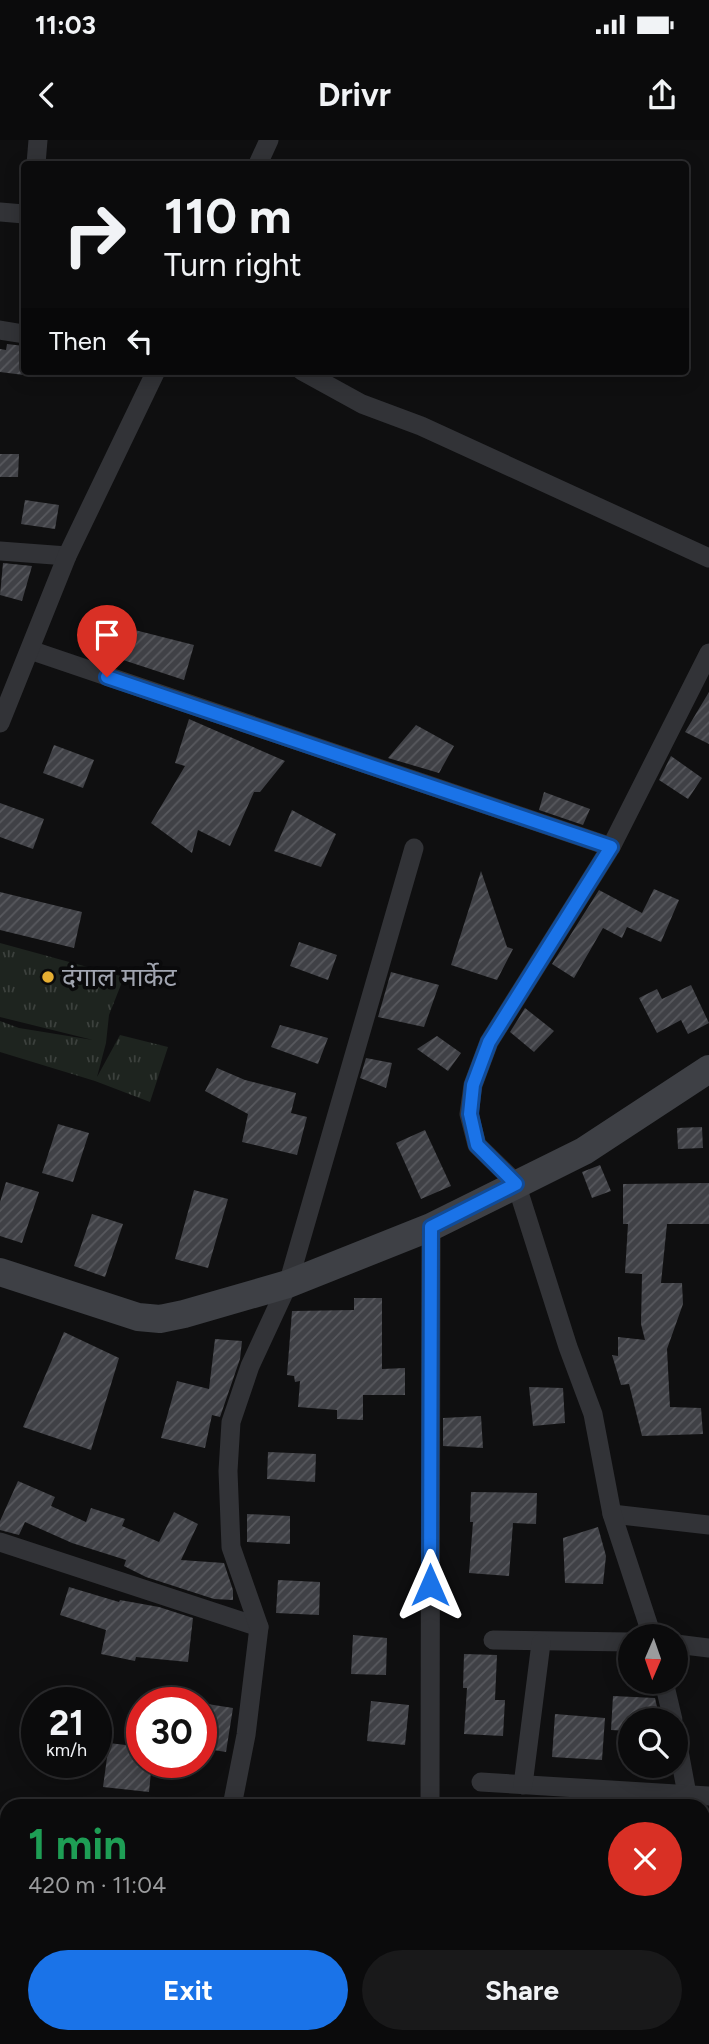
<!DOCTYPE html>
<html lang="en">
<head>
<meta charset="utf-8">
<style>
	:root { --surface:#0b0b0c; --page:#19191a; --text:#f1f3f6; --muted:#9a9b9d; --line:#2b2b2d; --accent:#1a73e8 }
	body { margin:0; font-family:Figtree,"Noto Sans Devanagari",sans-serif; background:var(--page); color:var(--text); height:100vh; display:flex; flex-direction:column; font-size:26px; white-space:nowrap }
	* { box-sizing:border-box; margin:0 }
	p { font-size:23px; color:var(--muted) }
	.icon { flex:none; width:38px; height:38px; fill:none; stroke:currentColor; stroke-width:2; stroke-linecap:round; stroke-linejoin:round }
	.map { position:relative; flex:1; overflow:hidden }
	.side { position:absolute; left:0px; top:1659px; width:710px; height:245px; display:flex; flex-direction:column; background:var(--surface); border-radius:21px 21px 0 0; box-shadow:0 4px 18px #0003,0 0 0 2px var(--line) }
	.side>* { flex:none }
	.top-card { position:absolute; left:21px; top:21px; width:668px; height:214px; border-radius:7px; box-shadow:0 4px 18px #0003,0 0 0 2px var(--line); background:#0b0b0c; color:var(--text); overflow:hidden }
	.needle { width:46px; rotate:182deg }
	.buttons { position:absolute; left:618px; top:1484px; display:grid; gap:14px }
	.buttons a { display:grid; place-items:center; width:70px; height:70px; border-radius:50%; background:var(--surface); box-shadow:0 4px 18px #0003,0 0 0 2px var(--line); font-size:35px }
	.speed { position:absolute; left:21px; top:1547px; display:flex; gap:14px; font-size:35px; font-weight:700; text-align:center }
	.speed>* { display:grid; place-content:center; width:91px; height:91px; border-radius:50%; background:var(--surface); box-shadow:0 4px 18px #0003,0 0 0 2px var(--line); line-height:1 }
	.speed small { font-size:18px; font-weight:400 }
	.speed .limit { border:10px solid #d22; background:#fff; color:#111 }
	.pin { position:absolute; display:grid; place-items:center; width:60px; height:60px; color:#fff; margin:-72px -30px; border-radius:50% 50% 50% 0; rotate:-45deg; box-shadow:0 0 7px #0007 }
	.pin .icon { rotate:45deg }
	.me { position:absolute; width:77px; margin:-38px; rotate:0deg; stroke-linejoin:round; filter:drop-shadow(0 0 5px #0008) }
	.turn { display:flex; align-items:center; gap:24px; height:147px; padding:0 28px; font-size:32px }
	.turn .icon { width:91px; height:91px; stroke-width:2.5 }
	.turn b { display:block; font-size:49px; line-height:60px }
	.then { display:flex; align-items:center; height:66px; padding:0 28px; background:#0003; gap:14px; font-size:26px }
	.round { display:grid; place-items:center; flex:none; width:74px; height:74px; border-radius:37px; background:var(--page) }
	.overview { display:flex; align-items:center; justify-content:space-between; height:119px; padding:0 28px }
	h1 { font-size:42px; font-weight:700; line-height:52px; color:#1e9e55 }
	.button { display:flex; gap:14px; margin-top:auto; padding:14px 28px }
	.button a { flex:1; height:80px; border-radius:42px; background:var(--accent); color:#fff; font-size:28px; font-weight:700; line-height:80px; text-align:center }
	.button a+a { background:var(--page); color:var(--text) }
	.status { display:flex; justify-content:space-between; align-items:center; height:49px; padding:0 35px; background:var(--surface); direction:ltr }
	.status svg { height:19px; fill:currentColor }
	header { display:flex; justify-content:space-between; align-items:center; height:91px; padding:0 28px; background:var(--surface); font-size:32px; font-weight:700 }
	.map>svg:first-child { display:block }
	.grass { fill:url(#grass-tufts) }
	.building { fill:url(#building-hatch) }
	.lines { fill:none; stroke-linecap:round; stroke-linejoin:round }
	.street { stroke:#323337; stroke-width:19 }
	.secondary { stroke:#3e4045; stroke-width:28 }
	.route-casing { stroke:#114b97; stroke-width:18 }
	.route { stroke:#1a73e8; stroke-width:12 }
	.poi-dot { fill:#e6af32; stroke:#0a0a0b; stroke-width:2.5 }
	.labels { text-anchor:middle; stroke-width:7; stroke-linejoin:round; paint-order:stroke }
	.poi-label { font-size:26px; fill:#a1a5b0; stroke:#0a0a0b; text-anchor:start }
</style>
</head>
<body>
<div class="status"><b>11:03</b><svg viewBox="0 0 49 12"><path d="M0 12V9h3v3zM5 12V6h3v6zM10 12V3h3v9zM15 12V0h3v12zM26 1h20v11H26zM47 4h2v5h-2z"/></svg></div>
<header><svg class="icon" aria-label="back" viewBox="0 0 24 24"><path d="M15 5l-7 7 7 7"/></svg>Drivr<svg class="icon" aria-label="share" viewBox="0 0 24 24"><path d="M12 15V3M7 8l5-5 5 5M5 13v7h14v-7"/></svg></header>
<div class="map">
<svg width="709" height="1904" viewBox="0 0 709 1904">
	<defs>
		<pattern id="grass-tufts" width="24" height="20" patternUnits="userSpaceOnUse" patternTransform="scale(1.75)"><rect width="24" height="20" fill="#1e241f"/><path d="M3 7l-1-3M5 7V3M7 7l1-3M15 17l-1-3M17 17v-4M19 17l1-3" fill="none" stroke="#3c413d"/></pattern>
		<pattern id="building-hatch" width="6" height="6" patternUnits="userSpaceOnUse" patternTransform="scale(1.75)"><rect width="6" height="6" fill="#404146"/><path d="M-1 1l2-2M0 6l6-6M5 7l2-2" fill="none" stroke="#58595e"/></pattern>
	</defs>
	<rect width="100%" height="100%" fill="#0f0f10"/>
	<path class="grass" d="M0 803 124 837 109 875 106 903 97 937 120 895 168 907 150 962 95 941 0 912V881L19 888 93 900 0 877Z"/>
	<g class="building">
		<path d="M7 204 24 206V235L0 232V209L6 210Z"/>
		<path d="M0 314H19L18 337H0Z"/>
		<path d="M25 360 59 365 55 389 21 384Z"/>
		<path d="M3 423 32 426 22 461 0 455Z"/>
		<path d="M115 485 194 505 184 540 114 517Z"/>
		<path d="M709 552V604L685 592Z"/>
		<path d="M189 579 285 621 260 652H254L230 706 198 690 192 713 151 683 185 626 175 623Z"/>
		<path d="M416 585 454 606 439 633 388 618Z"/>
		<path d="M54 605 94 620 83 648 43 633Z"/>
		<path d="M671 616 702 638 688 659 659 640Z"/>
		<path d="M544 652 590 669 583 685 539 670Z"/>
		<path d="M0 663 44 679 33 709 0 697Z"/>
		<path d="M292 670 336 694 321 727 274 711Z"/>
		<path d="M481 731 507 807 513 809 497 840 451 825Z"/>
		<path d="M654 749 679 760 661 802 627 787 622 798 603 788 574 838 552 824 599 750 642 773Z"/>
		<path d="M0 752 82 772 74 808 0 790Z"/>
		<path d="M299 802 337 815 328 840 290 826Z"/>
		<path d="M391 832 439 845 424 887 378 877Z"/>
		<path d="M691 845 709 883 688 894 681 880 657 893 639 858 657 849 662 859Z"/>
		<path d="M525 868 554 891 534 912 510 892Z"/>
		<path d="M280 885 328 898 318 924 271 907Z"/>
		<path d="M437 896 461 913 448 931 417 909Z"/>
		<path d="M366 918 392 923 386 948 360 938Z"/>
		<path d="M217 928 245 940 296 953 291 973 307 977 297 1015 242 1002 248 974 205 951Z"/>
		<path d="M58 984 89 993 73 1042 42 1033Z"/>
		<path d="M702 987 703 1008 678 1009 677 988Z"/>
		<path d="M425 990 451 1046 421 1059 396 1003Z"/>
		<path d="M600 1025 611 1051 592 1058 582 1032Z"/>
		<path d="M6 1042 39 1052 22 1103 0 1096V1062Z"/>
		<path d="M709 1043V1084H667L661 1143H682L683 1164 667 1209 670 1267 701 1268 703 1294 642 1296 629 1244 621 1245 612 1215 618 1216V1197L645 1200 641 1184 642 1134 625 1133 628 1084H623V1044Z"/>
		<path d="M194 1050 228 1059 208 1128 175 1119Z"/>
		<path d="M92 1074 123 1084 105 1137 74 1126Z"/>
		<path d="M354 1158H382V1229L405 1228V1255H363V1280L337 1279V1270L298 1267 300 1241 295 1242 294 1236 287 1235 292 1171 354 1170Z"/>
		<path d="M64 1192 119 1218 91 1310 23 1287Z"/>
		<path d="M215 1199 242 1201 240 1219 220 1277 212 1275 205 1308 161 1298 177 1241 209 1249Z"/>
		<path d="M529 1247 563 1248 565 1283 533 1286Z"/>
		<path d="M481 1276 483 1308 443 1306V1278Z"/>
		<path d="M268 1312 316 1314 315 1342 267 1339Z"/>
		<path d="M18 1341 55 1357 51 1366 86 1382 91 1368 125 1379 122 1386 159 1402 174 1372 198 1384 181 1420 224 1423 233 1450V1460L214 1459 146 1437 124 1426 126 1420 72 1403 25 1382 19 1395 0 1390V1381Z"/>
		<path d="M471 1352 537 1353 536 1384 513 1383 509 1436 469 1433 473 1382H470Z"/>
		<path d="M247 1374 290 1376V1404L247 1402Z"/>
		<path d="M598 1387 606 1416 603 1444 565 1443 563 1398Z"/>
		<path d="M278 1440 320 1442 319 1475 276 1473Z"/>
		<path d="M69 1447 119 1462 120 1460 159 1467 193 1478 188 1522 136 1517 135 1521 101 1514 106 1490 60 1475Z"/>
		<path d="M353 1495 387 1498 386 1535 351 1534Z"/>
		<path d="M464 1514 497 1515 495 1560H505L503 1596 464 1594 467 1548H463Z"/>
		<path d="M613 1556 655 1558 660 1580H630V1591L611 1590Z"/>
		<path d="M371 1561 409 1565 405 1605 367 1601Z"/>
		<path d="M201 1563 233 1568 226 1612 201 1608Z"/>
		<path d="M555 1574 605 1578 602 1620 552 1617Z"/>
		<path d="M109 1603 142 1607V1622H152L149 1652 103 1647Z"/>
	</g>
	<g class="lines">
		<g class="street">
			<path d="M36 24 38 0"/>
			<path d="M258 24 269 0"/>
			<path d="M0 72 24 74"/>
			<path d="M0 190 24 194"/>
			<path d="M302 231 362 264 421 286 709 418"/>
			<path d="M0 411 67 416"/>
			<path d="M30 510 611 707"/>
			<path d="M0 583 67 416 156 231"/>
			<path d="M612 1374 709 1385"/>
			<path d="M0 1402 259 1487"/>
			<path d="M652 1496 612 1374 593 1274 568 1207 516 1043 477 1005 469 974 473 945 489 902 611 707 709 513"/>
			<path d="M493 1500 630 1502"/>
			<path d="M676 1504 709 1508"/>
			<path d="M664 1542 673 1580"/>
			<path d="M676 1595 689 1665"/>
			<path d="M481 1642 709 1656"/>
			<path d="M523 1645 541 1503"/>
			<path d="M232 1666 246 1595 259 1487 231 1407 228 1331 231 1282 250 1226 288 1144 414 708"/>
			<path d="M430 1666 431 1087"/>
			<path d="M704 1701 709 1714"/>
			<path d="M704 1812 709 1813"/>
			<path d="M476 1897 521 1904"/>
			<path d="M199 1904 200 1897"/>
		</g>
		<path class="secondary" d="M0 1132 138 1177 160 1179 184 1174 288 1144 431 1087 584 1011 709 929"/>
	</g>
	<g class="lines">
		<defs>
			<path id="route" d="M107 537 611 707 489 902 473 945 470 974 477 1005 516 1044 431 1087 430 1445"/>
		</defs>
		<use href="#route" class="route-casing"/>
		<use href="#route" class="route"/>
	</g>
	<circle class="poi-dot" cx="48" cy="837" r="7"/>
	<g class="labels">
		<g class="poi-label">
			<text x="62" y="846">दंगाल मार्केट</text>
		</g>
	</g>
</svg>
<div class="buttons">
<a><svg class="needle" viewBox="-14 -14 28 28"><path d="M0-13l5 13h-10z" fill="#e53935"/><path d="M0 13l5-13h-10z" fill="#9a9b9d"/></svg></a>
<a><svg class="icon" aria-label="search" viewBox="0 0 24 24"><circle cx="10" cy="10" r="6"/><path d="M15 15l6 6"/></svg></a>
</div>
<div class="speed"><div>21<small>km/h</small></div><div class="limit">30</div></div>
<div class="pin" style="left:107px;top:537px;background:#d93025"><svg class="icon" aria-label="arrive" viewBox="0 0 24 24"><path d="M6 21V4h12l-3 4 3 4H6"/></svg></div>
<svg class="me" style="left:430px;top:1445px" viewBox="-20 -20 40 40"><path d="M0-17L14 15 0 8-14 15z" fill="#1a73e8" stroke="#fff" stroke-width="4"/></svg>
<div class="top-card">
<div class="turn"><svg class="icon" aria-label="right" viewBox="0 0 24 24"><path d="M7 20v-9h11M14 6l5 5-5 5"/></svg><div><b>110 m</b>Turn right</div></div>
<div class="then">Then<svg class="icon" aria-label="left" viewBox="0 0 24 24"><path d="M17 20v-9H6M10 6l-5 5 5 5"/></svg></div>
</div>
<section class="side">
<div class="overview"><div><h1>1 min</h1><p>420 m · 11:04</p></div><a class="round" style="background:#d93025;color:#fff"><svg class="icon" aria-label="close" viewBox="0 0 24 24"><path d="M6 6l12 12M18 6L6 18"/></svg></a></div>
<div class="button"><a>Exit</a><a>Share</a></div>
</section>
</div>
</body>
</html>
